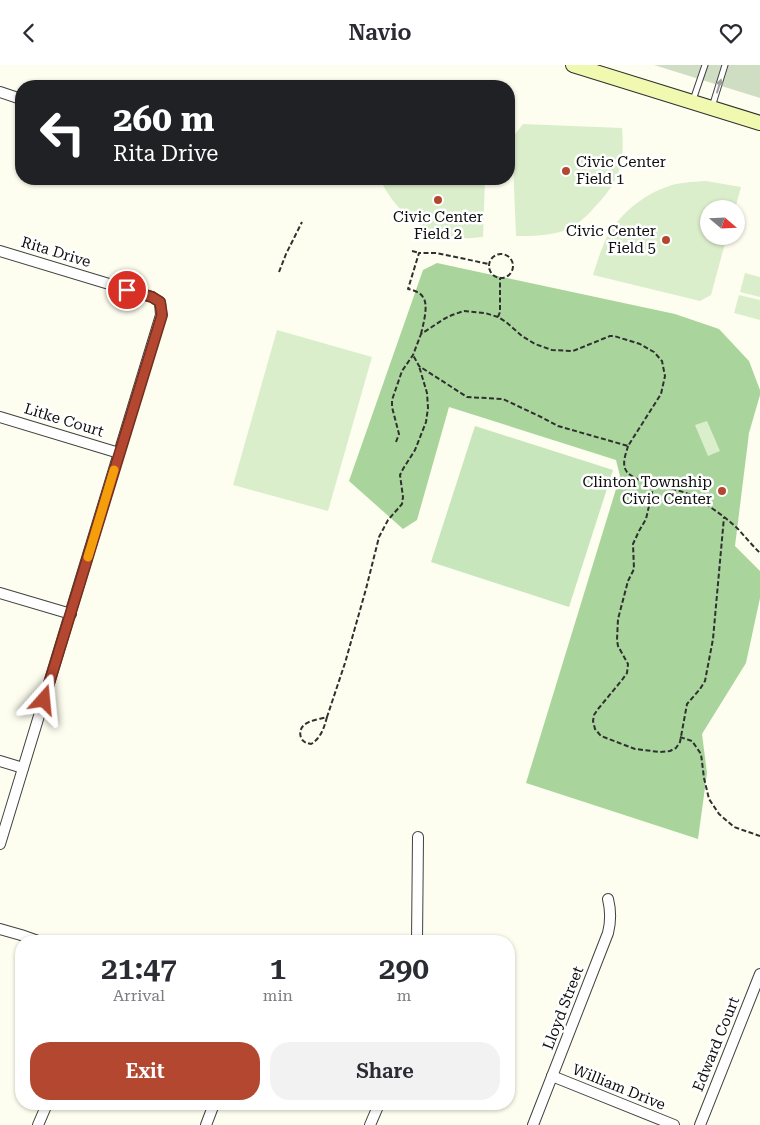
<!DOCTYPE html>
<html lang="en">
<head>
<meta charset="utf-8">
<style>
	:root { --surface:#fff; --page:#f2f2f3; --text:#2b2b33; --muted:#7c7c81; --accent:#b34730 }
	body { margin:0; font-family:"Roboto Serif",serif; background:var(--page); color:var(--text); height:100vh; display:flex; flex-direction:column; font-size:19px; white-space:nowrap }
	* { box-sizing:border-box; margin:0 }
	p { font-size:16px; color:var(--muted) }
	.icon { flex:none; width:28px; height:28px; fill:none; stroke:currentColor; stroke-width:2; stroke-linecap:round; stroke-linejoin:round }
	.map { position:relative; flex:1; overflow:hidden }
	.drawer { position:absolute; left:15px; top:870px; width:500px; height:175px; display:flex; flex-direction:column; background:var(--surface); border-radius:20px; box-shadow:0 1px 4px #0004 }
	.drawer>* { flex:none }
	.hud { position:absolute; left:15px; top:15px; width:500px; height:105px; border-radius:20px; box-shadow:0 1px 4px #0004; background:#202124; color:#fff; overflow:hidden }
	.needle { width:32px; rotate:109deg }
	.tools { position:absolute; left:700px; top:135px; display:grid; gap:10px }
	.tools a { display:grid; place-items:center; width:45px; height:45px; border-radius:50%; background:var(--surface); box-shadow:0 1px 4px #0004; font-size:25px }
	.pin { position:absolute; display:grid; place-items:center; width:42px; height:42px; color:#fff; margin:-21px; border:2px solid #fff; border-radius:50%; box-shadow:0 1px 5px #0007 }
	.me { position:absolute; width:55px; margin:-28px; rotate:18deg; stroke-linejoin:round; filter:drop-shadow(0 0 4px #0008) }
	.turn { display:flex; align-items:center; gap:18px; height:105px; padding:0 15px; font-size:22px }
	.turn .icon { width:65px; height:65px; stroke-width:2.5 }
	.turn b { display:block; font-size:35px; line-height:42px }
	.eta { display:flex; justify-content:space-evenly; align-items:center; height:85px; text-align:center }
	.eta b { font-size:30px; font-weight:600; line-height:35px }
	.cta { display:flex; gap:10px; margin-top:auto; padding:10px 15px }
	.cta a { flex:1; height:58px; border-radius:20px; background:var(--accent); color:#fff; font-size:20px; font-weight:600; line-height:58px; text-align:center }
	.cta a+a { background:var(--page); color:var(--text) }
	header { display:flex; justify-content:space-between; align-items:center; height:65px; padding:0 15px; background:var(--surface); font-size:22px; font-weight:600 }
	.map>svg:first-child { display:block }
	.green { fill:#c8e6bb }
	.forest { fill:#a9d59c }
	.cemetery { fill:#cfdec2 }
	.pitch { fill:#dbeecc }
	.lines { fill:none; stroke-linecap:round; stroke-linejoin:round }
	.lane-casing { stroke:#414141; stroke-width:7 }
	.street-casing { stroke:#414141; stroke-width:12 }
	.secondary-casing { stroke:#303030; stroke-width:16 }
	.path { stroke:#303030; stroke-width:2; stroke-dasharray:5 2.5; stroke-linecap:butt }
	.lane { stroke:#fff; stroke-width:5 }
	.street { stroke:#fff; stroke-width:10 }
	.secondary { stroke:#f0f9af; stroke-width:14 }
	.oneway { fill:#9f9f9f }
	.route-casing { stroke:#742e1f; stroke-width:12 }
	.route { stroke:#b34730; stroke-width:9 }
	.slow { stroke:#f59e0b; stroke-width:9 }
	.poi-dot { fill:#b34730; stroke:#fff; stroke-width:2 }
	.labels { text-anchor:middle; stroke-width:5; stroke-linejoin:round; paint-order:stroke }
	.poi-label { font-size:15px; fill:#0e0e0e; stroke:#fff; text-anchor:end }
	.street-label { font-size:15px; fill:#0e0e0e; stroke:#fff }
</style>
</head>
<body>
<header><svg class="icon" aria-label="back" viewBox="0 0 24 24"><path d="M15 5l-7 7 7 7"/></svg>Navio<svg class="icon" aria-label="heart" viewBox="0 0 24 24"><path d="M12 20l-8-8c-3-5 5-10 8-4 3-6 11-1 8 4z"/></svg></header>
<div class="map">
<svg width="760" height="1060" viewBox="0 0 760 1060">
	<rect width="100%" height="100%" fill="#fdfeef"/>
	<path class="green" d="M475 361 613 405 569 542 431 497Z"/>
	<path class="forest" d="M437 198 675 249 719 264 749 296 760 325V330L749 368 735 481 760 506V533L746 598 702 669 707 708 698 774 526 718 620 411 616 395 449 342 417 455 403 464 349 416 423 205Z"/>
	<path class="cemetery" d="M654 0H760V33Z"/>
	<g class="pitch">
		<path d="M523 59 622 63C625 101 619 117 593 144 586 152 576 161 566 165 550 171 532 171 516 171L512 73Z"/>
		<path d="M380 114H485L483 172C477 172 470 174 464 173 426 172 395 147 380 114Z"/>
		<path d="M706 116 741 122 735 144H709V171H727L711 230 700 236 593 210C596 201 599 190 603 181 612 156 639 132 664 123 677 117 692 117 706 116Z"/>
		<path d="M745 208 760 212V232L740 227Z"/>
		<path d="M739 230 760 235V255L734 248Z"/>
		<path d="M277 265 372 292 328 446 233 420Z"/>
		<path d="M707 356 720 386 708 391 695 360Z"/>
	</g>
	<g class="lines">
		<defs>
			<g id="lane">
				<path d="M693 35 705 0"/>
				<path d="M712 42 725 0"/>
			</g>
			<g id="street">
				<path d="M0 27 21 34"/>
				<path d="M0 186 152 232 160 237 161 250 0 779"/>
				<path d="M0 352 119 388"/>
				<path d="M0 528 71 549"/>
				<path d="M0 696 23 703"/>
				<path d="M0 864 21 870 38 876"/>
				<path d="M417 876 418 772"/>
				<path d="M552 1011 674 1060"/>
				<path d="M38 1060 47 1039"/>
				<path d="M206 1060 214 1039"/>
				<path d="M370 1060 379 1039"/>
				<path d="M533 1060 608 868C611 856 611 846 608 834"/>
				<path d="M700 1060 760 909"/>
			</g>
			<path id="secondary" d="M573 0 760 58"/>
		</defs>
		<use href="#lane" class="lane-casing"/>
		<use href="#street" class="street-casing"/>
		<use href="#secondary" class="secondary-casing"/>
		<g class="path">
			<path d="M412 186 420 188"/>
			<circle cx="501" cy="201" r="12"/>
			<path d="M279 207 286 189 302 157"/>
			<path d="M498 252 500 247V213"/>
			<path d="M421 269C423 260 429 240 423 232 420 227 413 225 408 224L419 188H436L489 199"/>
			<path d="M396 377 399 369 392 342V335L402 306 413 290 421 269 444 254 452 250 464 246 485 248 498 252 506 257 522 271 535 279 552 285 573 286 610 271H614L640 279 654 287 662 296 665 311 661 329 628 381 558 361 541 352 503 334 467 332 419 301 413 290"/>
			<path d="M628 381C626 389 621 399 627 407 640 421 675 421 692 431 708 440 726 452 739 465 746 473 753 481 760 488"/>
			<path d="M654 419 646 454 639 466 633 479 634 504 628 516 618 554 617 575 618 581 628 599 627 608 622 615 598 644 594 650 593 656 595 664 601 671 635 684 660 687 670 686 676 683 680 677 687 639 700 624 705 616 713 574 724 452"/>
			<path d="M327 652C324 663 321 673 311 679 306 678 303 677 301 673 296 656 317 655 327 652L345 598 366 524 379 472 388 455 402 439 403 432 400 410 403 404 415 385 426 357 428 343 427 328 419 301"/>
			<path d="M680 672 692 676 701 689 704 713 709 734 719 749 734 762 760 771"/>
		</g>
		<use href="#lane" class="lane"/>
		<use href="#street" class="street"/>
		<use href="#secondary" class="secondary"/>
	</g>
	<defs><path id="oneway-solid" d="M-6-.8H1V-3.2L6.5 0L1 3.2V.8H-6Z" transform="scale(1.25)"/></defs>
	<use class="oneway" href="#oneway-solid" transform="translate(719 21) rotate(-73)"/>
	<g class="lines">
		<defs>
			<path id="route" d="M44 635 162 250 160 237 152 232 127 225"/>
		</defs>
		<use href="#route" class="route-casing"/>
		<use href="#route" class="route"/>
		<path class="slow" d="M88 492 114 405"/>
	</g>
	<g class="poi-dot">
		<circle cx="566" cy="106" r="5"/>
		<circle cx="438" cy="135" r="5"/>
		<circle cx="666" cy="175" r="5"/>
		<circle cx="722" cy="426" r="5"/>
	</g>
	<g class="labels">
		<g class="poi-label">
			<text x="576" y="102" text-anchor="start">Civic Center<tspan x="576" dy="17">Field 1</tspan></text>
			<text x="438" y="157" text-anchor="middle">Civic Center<tspan x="438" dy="17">Field 2</tspan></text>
			<text x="656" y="171">Civic Center<tspan x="656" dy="17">Field 5</tspan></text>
			<text x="712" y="422">Clinton Township<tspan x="712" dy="17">Civic Center</tspan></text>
		</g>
		<g class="street-label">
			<text transform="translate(56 187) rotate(17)" y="5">Rita Drive</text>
			<text transform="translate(64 355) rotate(17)" y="5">Litke Court</text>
			<text transform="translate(563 943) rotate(-69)" y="5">Lloyd Street</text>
			<text transform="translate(716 979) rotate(-68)" y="5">Edward Court</text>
			<text transform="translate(619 1022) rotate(22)" y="5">William Drive</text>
		</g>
	</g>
</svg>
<div class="tools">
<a><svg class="needle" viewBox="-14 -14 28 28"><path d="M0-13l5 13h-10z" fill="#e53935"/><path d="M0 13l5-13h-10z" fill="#7c7c81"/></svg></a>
</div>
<div class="pin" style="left:127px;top:225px;background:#d93025"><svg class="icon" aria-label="arrive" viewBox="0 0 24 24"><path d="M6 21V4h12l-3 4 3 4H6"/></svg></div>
<svg class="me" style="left:44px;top:635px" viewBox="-20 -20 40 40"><path d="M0-17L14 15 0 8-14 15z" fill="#b34730" stroke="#fff" stroke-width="4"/></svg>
<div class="hud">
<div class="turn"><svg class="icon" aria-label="left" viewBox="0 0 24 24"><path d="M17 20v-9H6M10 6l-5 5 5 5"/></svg><div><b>260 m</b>Rita Drive</div></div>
</div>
<section class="drawer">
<div class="eta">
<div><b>21:47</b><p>Arrival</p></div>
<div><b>1</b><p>min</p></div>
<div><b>290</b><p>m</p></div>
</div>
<div class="cta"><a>Exit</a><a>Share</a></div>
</section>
</div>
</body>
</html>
